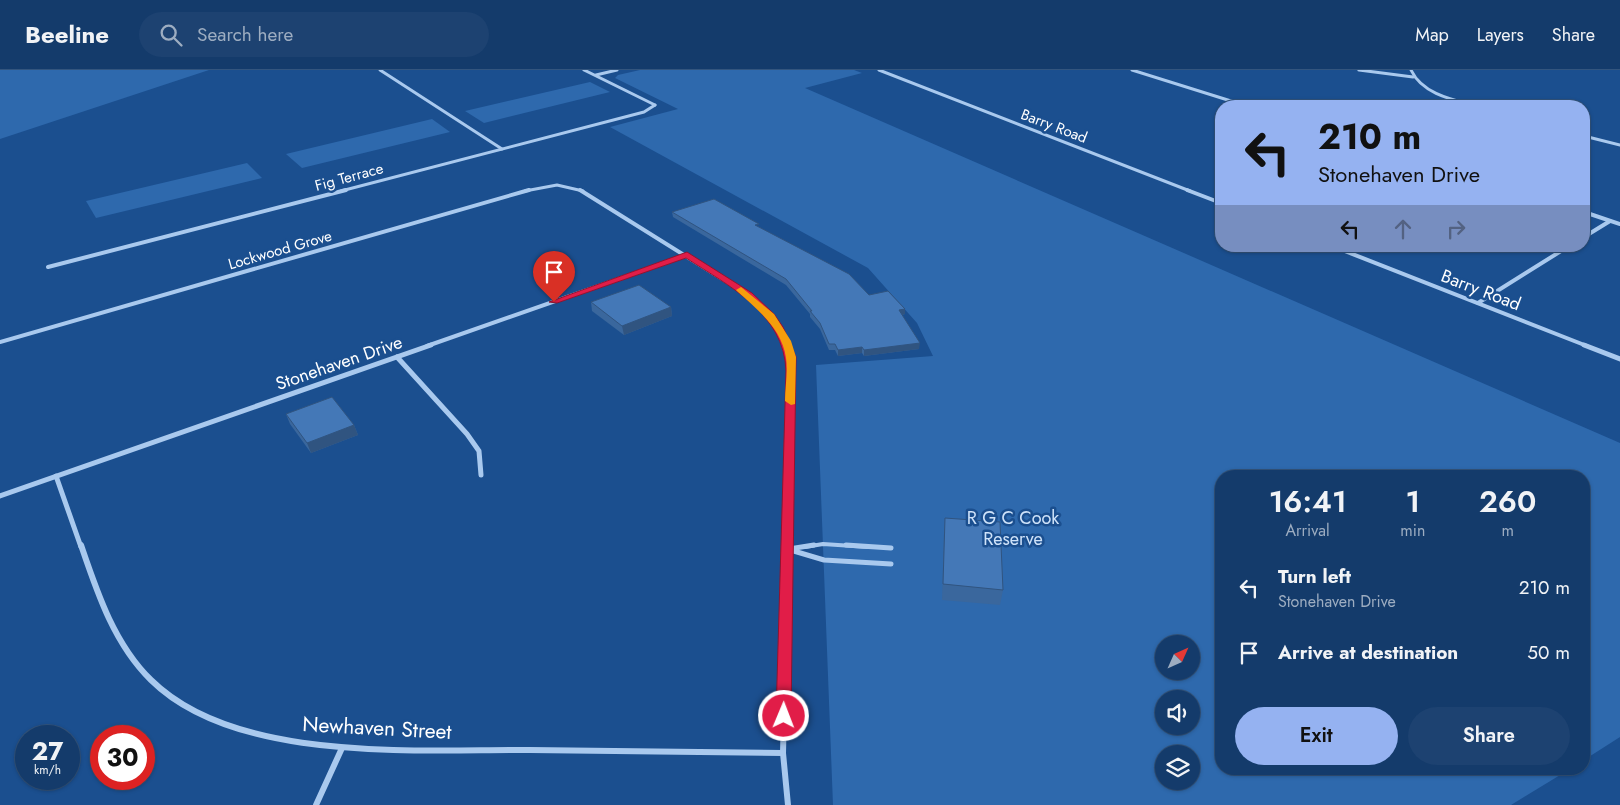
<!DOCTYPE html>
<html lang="en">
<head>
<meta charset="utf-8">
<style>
	:root { --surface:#143b6b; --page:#1d4271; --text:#f1f3f6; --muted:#9dadc1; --line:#33557e; --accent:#95b2f1 }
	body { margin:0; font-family:Jost,sans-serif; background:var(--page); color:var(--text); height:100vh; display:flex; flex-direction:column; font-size:19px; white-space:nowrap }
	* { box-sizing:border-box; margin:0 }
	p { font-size:16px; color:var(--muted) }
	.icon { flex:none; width:28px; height:28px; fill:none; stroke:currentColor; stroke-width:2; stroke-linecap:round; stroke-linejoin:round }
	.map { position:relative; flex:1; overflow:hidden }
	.panel { position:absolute; left:1215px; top:400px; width:375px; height:305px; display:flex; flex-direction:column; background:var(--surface); border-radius:20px; box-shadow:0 1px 4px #0004,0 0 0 1px var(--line) }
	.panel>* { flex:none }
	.top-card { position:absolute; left:1215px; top:30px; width:375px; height:152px; border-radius:20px; box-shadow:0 1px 4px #0004,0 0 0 1px var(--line); background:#95b2f1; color:#111; overflow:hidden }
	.needle { width:32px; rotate:45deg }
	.controls { position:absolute; left:1155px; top:565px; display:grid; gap:10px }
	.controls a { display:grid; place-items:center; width:45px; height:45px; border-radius:50%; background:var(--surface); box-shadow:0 1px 4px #0004,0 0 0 1px var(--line); font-size:25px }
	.speed { position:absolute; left:15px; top:655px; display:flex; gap:10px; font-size:25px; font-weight:700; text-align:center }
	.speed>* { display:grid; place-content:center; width:65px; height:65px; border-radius:50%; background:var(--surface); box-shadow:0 1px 4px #0004,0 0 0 1px var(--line); line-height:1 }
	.speed small { font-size:12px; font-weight:400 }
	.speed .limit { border:8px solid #d22; background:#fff; color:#111 }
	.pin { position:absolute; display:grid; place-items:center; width:42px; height:42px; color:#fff; margin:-51px -21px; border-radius:50% 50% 50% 0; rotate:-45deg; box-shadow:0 0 5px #0007 }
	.pin .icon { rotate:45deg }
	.me { position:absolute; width:55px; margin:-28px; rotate:1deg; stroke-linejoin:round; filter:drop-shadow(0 0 4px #0008) }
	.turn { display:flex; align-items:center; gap:18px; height:105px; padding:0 20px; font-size:22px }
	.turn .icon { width:65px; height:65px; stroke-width:2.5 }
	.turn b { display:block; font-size:35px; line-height:42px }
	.lanes { display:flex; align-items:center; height:48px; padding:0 20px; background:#0003; justify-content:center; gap:25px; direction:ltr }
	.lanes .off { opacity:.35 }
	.eta { display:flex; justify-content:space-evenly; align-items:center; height:85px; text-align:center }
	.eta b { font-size:30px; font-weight:600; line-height:35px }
	.action { display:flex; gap:10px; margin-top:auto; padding:10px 20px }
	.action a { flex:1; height:58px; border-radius:30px; background:var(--accent); color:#111; font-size:20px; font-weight:600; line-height:58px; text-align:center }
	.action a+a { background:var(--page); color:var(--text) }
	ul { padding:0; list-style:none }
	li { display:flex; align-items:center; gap:15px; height:65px; padding:0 20px }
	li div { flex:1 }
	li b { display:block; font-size:19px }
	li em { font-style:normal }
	header { display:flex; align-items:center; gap:30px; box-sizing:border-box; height:70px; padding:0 25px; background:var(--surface); border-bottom:1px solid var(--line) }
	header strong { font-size:24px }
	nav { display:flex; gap:28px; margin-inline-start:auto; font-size:18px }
	.search { width:350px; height:45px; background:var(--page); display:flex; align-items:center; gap:12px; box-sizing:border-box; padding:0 18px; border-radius:28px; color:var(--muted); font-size:19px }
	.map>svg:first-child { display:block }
	.green { fill:#2e69ad; fill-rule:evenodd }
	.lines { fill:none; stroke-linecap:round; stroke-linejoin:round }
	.lane-far1 { stroke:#a9c9ee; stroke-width:4 }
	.lane { stroke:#a9c9ee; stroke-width:5 }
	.street-far3 { stroke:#a9c9ee; stroke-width:3 }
	.street-far2 { stroke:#a9c9ee; stroke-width:4 }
	.street-far1 { stroke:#a9c9ee; stroke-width:5 }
	.street { stroke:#a9c9ee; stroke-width:6 }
	.wall { fill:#3a679d }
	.shaded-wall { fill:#305480 }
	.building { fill:#4478b7; stroke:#305480 }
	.route { fill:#e11d48; stroke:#92132f }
	.slow { fill:#f59e0b }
	.labels { text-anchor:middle; stroke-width:5; stroke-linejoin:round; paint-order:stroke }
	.far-street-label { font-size:15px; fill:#fff; stroke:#1b4f8f }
	.street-label { font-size:18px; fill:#fff; stroke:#1b4f8f }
	.park-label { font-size:18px; fill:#cfe3fa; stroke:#1b4f8f }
	.near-street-label { font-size:21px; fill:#fff; stroke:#1b4f8f }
</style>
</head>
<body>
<header>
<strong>Beeline</strong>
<div class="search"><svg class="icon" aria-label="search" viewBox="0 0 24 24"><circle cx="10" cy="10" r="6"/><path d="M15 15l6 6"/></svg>Search here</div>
<nav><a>Map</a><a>Layers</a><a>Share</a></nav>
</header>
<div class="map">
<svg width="1620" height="735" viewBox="0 0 1620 735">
	<rect width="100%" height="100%" fill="#1b4f8f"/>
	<g class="green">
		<path d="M0 0H209L0 69Z"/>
		<path d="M640 0H854L862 3 805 18 1620 373V667L1584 690V406H1221V699H1570L1511 735H833L816 295 933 286 917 253 868 198 610 57 678 39 615 8 618 5ZM1164 574H1191V601H1164ZM1164 629H1191V656H1164ZM1164 684H1191V711H1164Z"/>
		<path d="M590 12 610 22 484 53 465 41Z"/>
		<path d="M432 49 450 62 302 98 286 84Z"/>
		<path d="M247 93 262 108 96 148 86 131Z"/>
	</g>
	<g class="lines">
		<path class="lane-far1" d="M805 477 823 474 868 477"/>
		<g class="lane">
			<path d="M846 475 891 478"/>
			<path d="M787 479 824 490 891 494"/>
			<path d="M789 479 814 475"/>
		</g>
		<g class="street-far3">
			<path d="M380 0 502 79"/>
			<path d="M584 0 655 35"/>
			<path d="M879 0 1190 121"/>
			<path d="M1132 0 1247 36"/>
			<path d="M1359 0 1413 7"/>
			<path d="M1411 0C1422 24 1453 30 1476 36"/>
			<path d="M596 5 617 0"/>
			<path d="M1584 66 1620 75"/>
			<path d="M341 121 644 42 655 35"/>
			<path d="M525 121 557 115 583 121"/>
		</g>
		<g class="street-far2">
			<path d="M580 120 748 225 772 250 787 276"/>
			<path d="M1187 120 1221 133"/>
			<path d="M1584 142 1620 154"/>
			<path d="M1584 167 1610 151"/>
			<path d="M1332 176 1587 276"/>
			<path d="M48 197 346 120"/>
			<path d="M1478 233 1569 176"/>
			<path d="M0 272 529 120"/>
			<path d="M427 276 687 185"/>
		</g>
		<g class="street-far1">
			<path d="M786 275 792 301 788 477"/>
			<path d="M1584 275 1620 289"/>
			<path d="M397 287 467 364 479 381 481 405"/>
			<path d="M56 406 81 477"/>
			<path d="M0 426 431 275"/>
		</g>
		<g class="street">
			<path d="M81 475C97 522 114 574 151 610 236 694 418 679 530 680 614 681 699 682 783 683"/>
			<path d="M788 475 783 683 788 735"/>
			<path d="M316 735 342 678"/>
		</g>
	</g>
	<g class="wall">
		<path d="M672 142 759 157 869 225 905 244 902 245 919 279 864 286 862 283 838 286 835 280H829L820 259 810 247V244L786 215 673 147Z"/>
		<path d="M591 232 671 237 672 246 624 265 592 241Z"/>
		<path d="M286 344 354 355 358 365 311 383 290 354Z"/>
		<path d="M945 448 1003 520 1000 535 942 530 944 463Z"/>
	</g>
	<g class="shaded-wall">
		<path d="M671 237 672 246 624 265 622 256Z"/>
		<path d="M905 239V244L899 246V240Z"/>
		<path d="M920 273 919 279 864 286V280Z"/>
		<path d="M862 277V283L838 286V280Z"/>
		<path d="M354 355 358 365 311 383 307 373Z"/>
	</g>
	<g class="building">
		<path d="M714 129 759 154 755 155 849 204 869 225 888 221 905 239 899 240 920 273 864 280 862 277 838 280 835 274H829L820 253 810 241H812L786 209 672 142Z"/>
		<path d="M639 215 671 237 622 256 591 232Z"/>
		<path d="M332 327 354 355 307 373 286 344Z"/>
		<path d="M945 448 1000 452 1003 520 943 514Z"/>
	</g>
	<path class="route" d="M687 182 752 223 774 244 783 257 796 287 791 646 789 651 784 653 778 651 776 646 786 301C784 243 729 216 686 188L557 233 549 232Z"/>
	<path class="slow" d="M741 217 774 244 791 271 796 287 795 334 791 335 785 331C785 317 788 302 786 288 782 259 758 240 738 222L736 220Z"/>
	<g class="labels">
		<g class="far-street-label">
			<text transform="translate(1054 56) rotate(21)" y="5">Barry Road</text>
			<text transform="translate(349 107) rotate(-15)" y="5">Fig Terrace</text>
			<text transform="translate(280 180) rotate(-16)" y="5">Lockwood Grove</text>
		</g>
		<g class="street-label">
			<text transform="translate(1481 220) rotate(21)" y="6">Barry Road</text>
			<text transform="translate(339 293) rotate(-19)" y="6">Stonehaven Drive</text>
		</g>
		<g class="park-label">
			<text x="1013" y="454">R G C Cook<tspan x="1013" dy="21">Reserve</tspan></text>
		</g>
		<g class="near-street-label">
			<text transform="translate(377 658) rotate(3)" y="7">Newhaven Street</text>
		</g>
	</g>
</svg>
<div class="controls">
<a><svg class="needle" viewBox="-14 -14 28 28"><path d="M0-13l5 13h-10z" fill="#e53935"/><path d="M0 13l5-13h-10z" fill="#9dadc1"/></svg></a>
<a><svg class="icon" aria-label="sound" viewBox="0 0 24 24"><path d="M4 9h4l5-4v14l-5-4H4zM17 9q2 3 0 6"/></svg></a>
<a><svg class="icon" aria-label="layers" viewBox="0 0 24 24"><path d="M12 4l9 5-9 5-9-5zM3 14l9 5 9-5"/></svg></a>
</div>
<div class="speed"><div>27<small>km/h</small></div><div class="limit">30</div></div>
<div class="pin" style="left:554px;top:232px;background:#d93025"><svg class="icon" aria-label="arrive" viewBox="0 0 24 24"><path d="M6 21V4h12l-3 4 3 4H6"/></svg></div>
<svg class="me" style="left:784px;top:646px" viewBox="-20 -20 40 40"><circle r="17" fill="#e11d48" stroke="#fff" stroke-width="3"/><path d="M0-11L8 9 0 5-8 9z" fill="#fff"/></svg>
<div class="top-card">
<div class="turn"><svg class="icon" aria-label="left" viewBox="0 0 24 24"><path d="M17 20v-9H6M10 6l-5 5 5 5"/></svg><div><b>210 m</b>Stonehaven Drive</div></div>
<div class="lanes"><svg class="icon" aria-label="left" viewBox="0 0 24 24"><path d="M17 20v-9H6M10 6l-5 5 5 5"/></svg><svg class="icon off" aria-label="ahead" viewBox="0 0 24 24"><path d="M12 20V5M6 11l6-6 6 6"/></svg><svg class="icon off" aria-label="right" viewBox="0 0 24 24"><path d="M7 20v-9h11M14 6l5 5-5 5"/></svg></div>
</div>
<section class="panel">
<div class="eta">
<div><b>16:41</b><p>Arrival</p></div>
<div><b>1</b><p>min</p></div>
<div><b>260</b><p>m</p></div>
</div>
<ul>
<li><svg class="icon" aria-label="left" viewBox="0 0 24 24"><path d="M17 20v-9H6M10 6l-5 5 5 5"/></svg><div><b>Turn left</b><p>Stonehaven Drive</p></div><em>210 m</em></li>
<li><svg class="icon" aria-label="arrive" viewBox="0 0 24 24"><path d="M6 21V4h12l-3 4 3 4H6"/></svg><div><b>Arrive at destination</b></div><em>50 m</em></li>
</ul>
<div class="action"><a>Exit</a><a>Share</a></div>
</section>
</div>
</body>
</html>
